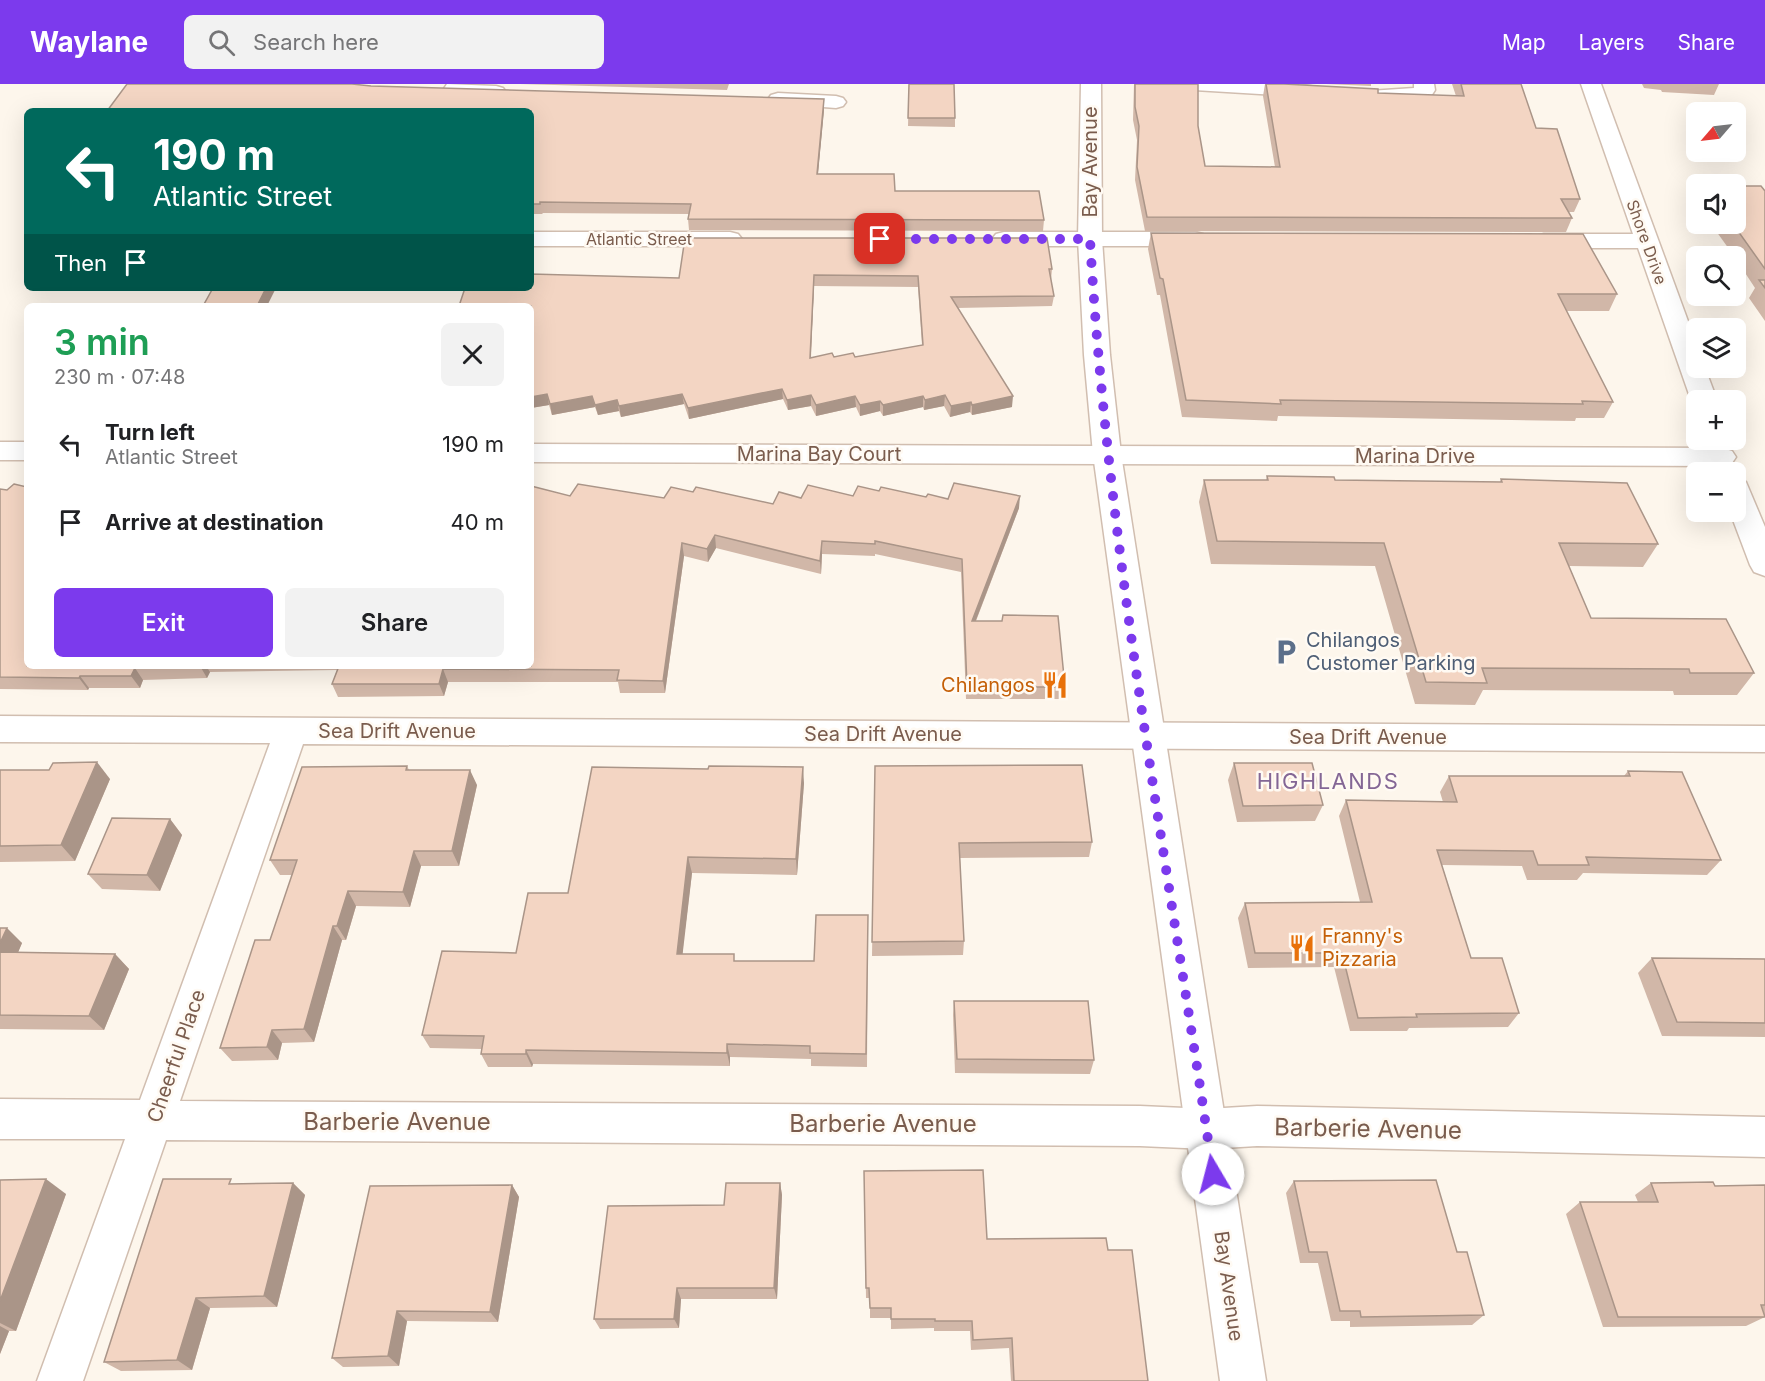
<!DOCTYPE html>
<html lang="en">
<head>
<meta charset="utf-8">
<style>
	:root { --surface:#fff; --page:#f2f2f2; --text:#202124; --muted:#757577; --accent:#7c3aed }
	body { margin:0; font-family:Inter,sans-serif; background:var(--page); color:var(--text); height:100vh; display:flex; flex-direction:column; font-size:22px; white-space:nowrap }
	* { box-sizing:border-box; margin:0 }
	p { font-size:20px; color:var(--muted) }
	.icon { flex:none; width:33px; height:33px; fill:none; stroke:currentColor; stroke-width:2; stroke-linecap:round; stroke-linejoin:round }
	.map { position:relative; flex:1; overflow:hidden }
	.sheet { position:absolute; left:24px; top:219px; width:510px; height:366px; display:flex; flex-direction:column; background:var(--surface); border-radius:9px; box-shadow:0 6px 24px #0002 }
	.sheet>* { flex:none }
	.hud { position:absolute; left:24px; top:24px; width:510px; height:183px; border-radius:9px; box-shadow:0 6px 24px #0002; background:#00695c; color:#fff; overflow:hidden }
	.needle { width:39px; rotate:242deg }
	.controls { position:absolute; left:1686px; top:18px; display:grid; gap:12px }
	.controls a { display:grid; place-items:center; width:60px; height:60px; border-radius:9px; background:var(--surface); box-shadow:0 6px 24px #0002; font-size:30px }
	.pin { position:absolute; display:grid; place-items:center; width:51px; height:51px; color:#fff; margin:-26px; border-radius:12px; box-shadow:0 3px 9px #0006 }
	.me { position:absolute; width:66px; margin:-33px; rotate:352deg; stroke-linejoin:round; filter:drop-shadow(0 0 4px #0008) }
	.turn { display:flex; align-items:center; gap:21px; height:126px; padding:0 30px; font-size:27px }
	.turn .icon { width:78px; height:78px; stroke-width:2.5 }
	.turn b { display:block; font-size:42px; line-height:51px }
	.then { display:flex; align-items:center; height:57px; padding:0 30px; background:#0003; gap:12px; font-size:22px }
	.round { display:grid; place-items:center; flex:none; width:63px; height:63px; border-radius:9px; background:var(--page) }
	.overview { display:flex; align-items:center; justify-content:space-between; height:102px; padding:0 30px }
	h1 { font-size:36px; font-weight:600; line-height:45px; color:#1e9e55 }
	.primary-button { display:flex; gap:12px; margin-top:auto; padding:12px 30px }
	.primary-button a { flex:1; height:69px; border-radius:9px; background:var(--accent); color:#fff; font-size:24px; font-weight:600; line-height:69px; text-align:center }
	.primary-button a+a { background:var(--page); color:var(--text) }
	ul { padding:0; list-style:none }
	li { display:flex; align-items:center; gap:18px; height:78px; padding:0 30px }
	li div { flex:1 }
	li b { display:block; font-size:22px }
	li em { font-style:normal }
	header { display:flex; align-items:center; gap:36px; box-sizing:border-box; height:84px; padding:0 30px; background:var(--accent); color:#fff }
	header strong { font-size:28px }
	nav { display:flex; gap:33px; margin-inline-start:auto; font-size:21px }
	.search { width:420px; height:54px; background:var(--page); display:flex; align-items:center; gap:15px; box-sizing:border-box; padding:0 21px; border-radius:9px; color:var(--muted); font-size:22px }
	.map>svg:first-child { display:block }
	.lines { fill:none; stroke-linecap:round; stroke-linejoin:round }
	.minor-casing { stroke:#d1beb0; stroke-width:3 }
	.tertiary-casing { stroke:#d1beb0; stroke-width:3 }
	.minor { fill:#fff; fill-rule:evenodd }
	.tertiary { fill:#fff; fill-rule:evenodd }
	.wall { fill:#d1b7a8; fill-rule:evenodd }
	.shaded-wall { fill:#aa9588 }
	.building { fill:#f3d5c3; stroke:#aa9588; stroke-width:1.5; fill-rule:evenodd }
	.route { stroke:#7c3aed; stroke-width:10; stroke-dasharray:0 18 }
	.labels { text-anchor:middle; stroke-width:5; stroke-linejoin:round; paint-order:stroke }
	.far-street-label { font-size:16px; fill:#7a5c4d; stroke:#fffaf3 }
	.street-label { font-size:20px; fill:#7a5c4d; stroke:#fffaf3 }
	.service-label { font-size:20px; fill:#4e5e75; stroke:#fffaf3; text-anchor:start }
	.food-label { font-size:20px; fill:#c56008; stroke:#fffaf3; text-anchor:end }
	.quarter-label { font-size:22px; letter-spacing:1.5px; fill:#846695; stroke:#fffaf3 }
	.near-street-label { font-size:24px; fill:#7a5c4d; stroke:#fffaf3 }
</style>
</head>
<body>
<header>
<strong>Waylane</strong>
<div class="search"><svg class="icon" aria-label="search" viewBox="0 0 24 24"><circle cx="10" cy="10" r="6"/><path d="M15 15l6 6"/></svg>Search here</div>
<nav><a>Map</a><a>Layers</a><a>Share</a></nav>
</header>
<div class="map">
<svg width="1765" height="1297" viewBox="0 0 1765 1297">
	<rect width="100%" height="100%" fill="#fdf6ec"/>
	<g class="lines">
		<defs>
			<g id="minor">
				<path d="M447 0 496 2 503 4 506 8 503 12C487 17 462 15 446 10L443 6Z"/>
				<path d="M1184 0H1296L1316 3 1319 7 1316 11 1309 13 1194 6 1187 4Z"/>
				<path d="M1414 0H1434L1435 6C1434 8 1431 12 1429 14 1420 20 1379 18 1369 15L1366 11 1369 7 1414 4Z"/>
				<path d="M1581 0H1601L1696 259V284H1705L1717 316H1696V322L1691 316 1638 164H1544L1536 162 1532 157 1536 152 1544 150H1633Z"/>
				<path d="M778 9 836 12 843 14 846 18 843 22 836 24 771 19 768 15 771 11Z"/>
				<path d="M531 148H730L738 150 742 155 738 160 730 162H531Z"/>
				<path d="M1004 148H1195L1203 150 1207 155 1203 160 1195 162H1004L996 160 992 155 996 150Z"/>
				<rect x="0" y="358" width="27" height="18"/>
				<path d="M531 360 1722 364 1732 367 1736 373 1732 379 1722 382 531 378Z"/>
				<path d="M1736 395 1746 398 1765 443V492L1754 488 1750 481 1730 428H1736Z"/>
				<path d="M0 632 1765 642V668L303 660 180 1017 1140 1022 1207 1025 1257 1022 1765 1033V1073L1257 1062 1207 1065 1140 1062 166 1056 83 1297H37L125 1055H0V1015L140 1016 270 659 0 658Z"/>
			</g>
			<path id="tertiary" d="M1081 0H1101L1102 155 1110 271 1121 370 1266 1297H1220L1093 370 1084 271 1078 155Z"/>
		</defs>
		<use href="#minor" class="minor-casing"/>
		<use href="#tertiary" class="tertiary-casing"/>
		<use href="#minor" class="minor"/>
		<use href="#tertiary" class="tertiary"/>
	</g>
	<g class="wall">
		<path d="M520 0H729L727 6Z"/>
		<path d="M909 0 955 34V43L908 42Z"/>
		<path d="M1134 0H1198V42L1205 82 1275 83 1263 12 1265 0 1378 9 1456 12 1452 0H1521L1536 44 1580 115 1574 128H1568L1572 134 1566 148 1145 147 1135 96 1137 56 1133 36Z"/>
		<path d="M1326 0H1371V2Z"/>
		<path d="M1642 0H1719L1714 11 1662 8 1661 6 1644 4Z"/>
		<path d="M371 2 824 26 818 90 895 107 1044 136 1043 147 689 146 688 135 689 130 543 129 542 130H531V27Z"/>
		<path d="M1765 107V237L1749 214 1755 204 1736 175V172H1734L1711 140H1736Z"/>
		<path d="M1151 149 1617 210 1609 227H1566L1613 318 1604 334H1576L1575 337 1278 332 1277 337 1182 333 1160 211H1157L1148 165Z"/>
		<path d="M1052 185 1051 196 1054 212 1052 222 957 224 1012 323 972 331 970 328 950 333 944 322 924 326 923 323 883 332 880 327 860 332 856 323 816 332 811 322 788 326 783 315 689 335 684 320 621 333 619 327 598 331 595 323 552 331 549 321 531 324 679 194ZM814 202 918 203 922 261 855 273 811 274Z"/>
		<path d="M1267 392 1335 396 1500 398 1501 395 1658 460 1643 483 1569 482 1591 534 1754 589 1737 611H1674L1673 607 1483 606 1475 621 1415 620 1375 482 1211 480 1199 418 1204 396H1266Z"/>
		<path d="M0 405 27 582H531L570 412 664 414 693 408 773 420 801 414 853 412 879 407 948 415 1019 424 976 537 1065 603 1063 615H966L961 488 875 470V472L822 470 821 490 716 464 708 478 684 472 665 609H620L618 598H448L444 612 338 613 332 600 337 586 210 588 207 594 143 596 140 604H89L88 606 0 605Z"/>
		<path d="M1234 679 1323 721 1315 737 1237 738 1228 696Z"/>
		<path d="M407 682 409 686 477 701 459 782H421L410 823 356 822 346 856H342L314 958 282 959 278 976 232 977 220 964 270 856 292 791H280L270 776Z"/>
		<path d="M875 682 1092 758 1089 773 960 774 964 857 963 871 872 872Z"/>
		<path d="M0 686 110 695 75 777 0 778Z"/>
		<path d="M1628 687 1721 776 1707 791 1583 789 1577 796H1527L1522 782 1442 781 1471 874 1519 929 1508 943 1409 944 1407 947H1350L1334 883 1248 884 1238 834 1245 819 1360 818 1339 732 1346 716 1443 718 1440 708 1449 692H1624Z"/>
		<path d="M804 699 797 791 692 789 682 870 736 877H814L868 846 867 983 811 982V975L730 973V982L533 980 532 983H488L481 970 482 965 430 964 422 951 516 869 568 809Z"/>
		<path d="M170 735 182 751 160 807 102 805 88 790Z"/>
		<path d="M0 844 22 859 18 868 115 870 129 885 104 946 0 945Z"/>
		<path d="M1652 874 1765 875V953L1662 952 1638 889Z"/>
		<path d="M954 917 1094 976 1090 990 955 989 953 931Z"/>
		<path d="M864 1087 987 1155 1108 1166 1148 1297H1011L1009 1264 971 1266 970 1247H934V1244L891 1245V1234H870V1214H866Z"/>
		<path d="M0 1096 66 1110 16 1247H9L0 1270Z"/>
		<path d="M1294 1097 1457 1168 1484 1231 1472 1241 1350 1243V1237H1331L1318 1179H1300L1286 1109Z"/>
		<path d="M293 1099 305 1111 277 1223 210 1224 192 1286 121 1287 104 1278 235 1100Z"/>
		<path d="M780 1099 782 1111 777 1215H681L679 1244 600 1245 594 1235 724 1121Z"/>
		<path d="M1651 1099 1715 1102 1765 1101V1233L1746 1242 1603 1243 1566 1130 1580 1118H1638L1635 1111Z"/>
		<path d="M512 1101 519 1113 498 1238 407 1237 399 1282 343 1283 332 1274Z"/>
	</g>
	<g class="shaded-wall">
		<path d="M824 15V26L817 100V90Z"/>
		<path d="M814 191V202L810 285V274Z"/>
		<path d="M266 204H276L267 222H257Z"/>
		<path d="M782 305 783 315 689 335 688 324Z"/>
		<path d="M547 310 549 321 531 324V313Z"/>
		<path d="M682 310 684 320 621 333 619 322Z"/>
		<path d="M811 311V322L788 326 787 316Z"/>
		<path d="M945 311 944 322 924 326 925 316Z"/>
		<path d="M592 312 595 323 552 331 550 320Z"/>
		<path d="M855 312 856 323 816 332V321Z"/>
		<path d="M923 312V323L883 332V321Z"/>
		<path d="M1013 312 1012 323 972 331V321Z"/>
		<path d="M617 316 619 327 598 331 595 321Z"/>
		<path d="M880 317V327L860 332V321Z"/>
		<path d="M971 318 970 328 950 333 951 322Z"/>
		<path d="M1020 412 1019 424 971 549 972 537Z"/>
		<path d="M715 451 716 464 708 478 707 465Z"/>
		<path d="M822 457V470L821 490 820 477Z"/>
		<path d="M682 459 684 472 665 609 663 597Z"/>
		<path d="M200 582H206L210 588 207 594Z"/>
		<path d="M135 584 143 596 140 604 131 592Z"/>
		<path d="M443 585 448 598 444 612 439 600Z"/>
		<path d="M80 592 89 604 88 606 79 594Z"/>
		<path d="M97 678 110 695 75 777 61 761Z"/>
		<path d="M803 683 804 699 797 791 796 775Z"/>
		<path d="M470 686 477 701 459 782 452 767Z"/>
		<path d="M170 735 182 751 160 807 147 791Z"/>
		<path d="M414 767 421 782 410 823 403 808Z"/>
		<path d="M688 773 692 789 681 884 677 870Z"/>
		<path d="M348 807 356 822 346 856 337 842Z"/>
		<path d="M333 842 342 856 314 958 304 945Z"/>
		<path d="M7 844 22 859 12 883 0 872V859Z"/>
		<path d="M115 870 129 885 104 946 89 932Z"/>
		<path d="M272 946 282 959 278 976 267 963Z"/>
		<path d="M727 960 730 973V982L727 969Z"/>
		<path d="M526 966 533 980 532 983 526 970Z"/>
		<path d="M46 1095 66 1110 16 1247 0 1239V1217Z"/>
		<path d="M293 1099 305 1111 277 1223 264 1212Z"/>
		<path d="M780 1099 782 1111 777 1215 774 1204Z"/>
		<path d="M512 1101 519 1113 498 1238 490 1228Z"/>
		<path d="M677 1204 681 1215 679 1244 674 1235Z"/>
		<path d="M196 1214 210 1224 192 1286 177 1276Z"/>
		<path d="M397 1227 407 1237 399 1282 388 1272Z"/>
		<path d="M0 1242 9 1247 0 1270Z"/>
	</g>
	<g class="building">
		<path d="M127 0H352L371 2 824 15 817 90H894L895 107H1039L1044 136 688 135 691 120 540 118V120H531V27H107Z"/>
		<path d="M909 0H954L955 34H908Z"/>
		<path d="M1135 0H1198V42L1205 82 1280 83 1266 0H1284L1378 5V9L1464 12 1461 0H1521L1536 44 1557 45 1580 115H1561L1572 134 1147 133 1137 83 1139 42 1135 23Z"/>
		<path d="M1736 102H1761L1765 107V185L1733 140H1736Z"/>
		<path d="M1151 149 1583 150 1617 210H1558L1613 318 1582 317 1583 320 1280 316 1281 320 1186 316 1163 195 1160 194Z"/>
		<path d="M685 154H1047L1052 185H1049L1054 212 951 213 1013 312 972 321 971 318 951 322 945 311 925 316 923 312 883 321 880 317 860 321 855 312 816 321 811 311 787 316 782 305 688 324 682 310 619 322 617 316 595 321 592 312 550 320 547 310 531 313V222H459L465 204H531V190L679 194ZM814 191 918 192 923 261 855 273 853 269 834 273 832 269 810 274Z"/>
		<path d="M1759 196H1765V204Z"/>
		<path d="M213 204H266L257 222H203Z"/>
		<path d="M1267 392 1334 393 1335 396 1502 398 1501 395 1627 399 1658 460 1559 459 1591 534 1726 535 1754 589H1690L1689 585 1482 584 1487 599 1426 598 1384 459 1217 457 1204 396H1268Z"/>
		<path d="M954 399 1020 412 972 537H1002L1003 531 1058 532 1065 603H967L962 475 875 457V460L822 457 820 477 715 451 707 465 682 459 663 597 617 596 619 586 443 585 439 600H332L339 582H531V402L570 412 578 400 664 414 671 403 693 408 696 403 773 420 779 408 801 414 808 401 853 412 858 402 879 407 881 403 926 413 928 410 948 415Z"/>
		<path d="M14 400 27 403V582H200L135 584 131 592H80L79 594 0 593V405L7 406Z"/>
		<path d="M97 678 61 761 0 762V686H49L53 679Z"/>
		<path d="M1234 679H1312L1323 721 1243 722Z"/>
		<path d="M1082 681 1092 758 959 759 964 857 872 858 875 682Z"/>
		<path d="M407 682 406 686H470L452 767H414L403 808 348 807 337 842H333L304 945 272 946 267 963 220 964 255 856H270L297 776H270L302 683Z"/>
		<path d="M709 682 803 683 796 775 688 773 677 870H734V877H814L816 831H868L866 970 810 969V962L727 960V969L526 966V970H481L484 952 422 951 442 867 516 869 528 809H568L592 683 708 685Z"/>
		<path d="M1628 687 1682 688 1721 776 1586 773 1589 781H1538L1533 767 1437 766 1471 874H1502L1519 929 1416 930 1417 933 1358 934 1342 869H1255L1245 819 1372 818 1346 716 1457 718 1449 692H1630Z"/>
		<path d="M112 734 170 735 147 791 88 790Z"/>
		<path d="M0 844H7L0 859Z"/>
		<path d="M0 868 115 870 89 932 0 931Z"/>
		<path d="M1652 874 1765 875V939L1677 938Z"/>
		<path d="M954 917H1088L1094 976 957 975Z"/>
		<path d="M983 1086 987 1155 1106 1154 1108 1166H1132L1148 1297H1014L1012 1254 973 1256 972 1237H935V1235H891V1224H870L869 1204H866L864 1087Z"/>
		<path d="M46 1095 0 1217V1096Z"/>
		<path d="M163 1095H231L229 1100 293 1099 264 1212 196 1214 177 1276 104 1278Z"/>
		<path d="M1436 1096 1457 1168H1467L1484 1231 1361 1233 1360 1227H1340L1327 1168H1309L1294 1097Z"/>
		<path d="M1713 1098 1715 1102 1765 1101V1221H1761L1765 1233H1618L1580 1118H1658L1651 1099Z"/>
		<path d="M726 1099H780L774 1204H677L674 1235H594L608 1122 724 1121Z"/>
		<path d="M512 1101 490 1228 397 1227 388 1272 332 1274 370 1102Z"/>
	</g>
	<g class="lines">
		<path class="route" d="M880 155H1090C1108 469 1168 779 1213 1090"/>
	</g>
	<defs>
		<symbol id="parking-bare" viewBox="-9 -9 18 18"><path d="M-3.5-5.5H1a3.5 3.5 0 0 1 0 7H-1V5.5H-3.5ZM-1-3.4V-.6H.8a1.4 1.4 0 0 0 0-2.8Z" fill="#5c6f8a" stroke="#fffaf3" stroke-width="2.5" paint-order="stroke"/></symbol>
		<symbol id="restaurant-bare" viewBox="-9 -9 18 18"><path d="M-5-6h1v4h1v-4h1v4h1v-4h1v5L-1.5 .5V6h-2V.5L-5-1ZM5-6V6H3V1.5H1.5Q1.5-4 5-6Z" fill="#e8710a" stroke="#fffaf3" stroke-width="2.5" paint-order="stroke"/></symbol>
	</defs>
	<g fill-rule="evenodd">
		<use href="#parking-bare" x="1267" y="549" width="38" height="38"/>
		<use href="#restaurant-bare" x="1036" y="582" width="38" height="38"/>
		<use href="#restaurant-bare" x="1283" y="845" width="38" height="38"/>
	</g>
	<g class="labels">
		<g class="far-street-label">
			<text x="639" y="161">Atlantic Street</text>
			<text transform="translate(1647 158) rotate(70)" y="6">Shore Drive</text>
		</g>
		<g class="street-label">
			<text transform="translate(1090 78) rotate(-90)" y="7">Bay Avenue</text>
			<text x="819" y="377">Marina Bay Court</text>
			<text x="1415" y="379">Marina Drive</text>
			<text x="397" y="654">Sea Drift Avenue</text>
			<text x="883" y="657">Sea Drift Avenue</text>
			<text x="1368" y="660">Sea Drift Avenue</text>
			<text transform="translate(176 972) rotate(-71)" y="7">Cheerful Place</text>
			<text transform="translate(1229 1202) rotate(82)" y="7">Bay Avenue</text>
		</g>
		<g class="service-label">
			<text x="1306" y="563">Chilangos<tspan x="1306" dy="23">Customer Parking</tspan></text>
		</g>
		<g class="food-label">
			<text x="1035" y="608">Chilangos</text>
			<text x="1322" y="859" text-anchor="start">Franny's<tspan x="1322" dy="23">Pizzaria</tspan></text>
		</g>
		<g class="quarter-label">
			<text x="1328" y="705">HIGHLANDS</text>
		</g>
		<g class="near-street-label">
			<text x="397" y="1046">Barberie Avenue</text>
			<text x="883" y="1048">Barberie Avenue</text>
			<text transform="translate(1368 1045) rotate(1)" y="8">Barberie Avenue</text>
		</g>
	</g>
</svg>
<div class="controls">
<a><svg class="needle" viewBox="-14 -14 28 28"><path d="M0-13l5 13h-10z" fill="#e53935"/><path d="M0 13l5-13h-10z" fill="#757577"/></svg></a>
<a><svg class="icon" aria-label="sound" viewBox="0 0 24 24"><path d="M4 9h4l5-4v14l-5-4H4zM17 9q2 3 0 6"/></svg></a>
<a><svg class="icon" aria-label="search" viewBox="0 0 24 24"><circle cx="10" cy="10" r="6"/><path d="M15 15l6 6"/></svg></a>
<a><svg class="icon" aria-label="layers" viewBox="0 0 24 24"><path d="M12 4l9 5-9 5-9-5zM3 14l9 5 9-5"/></svg></a>
<a>+</a>
<a>−</a>
</div>
<div class="pin" style="left:880px;top:155px;background:#d93025"><svg class="icon" aria-label="arrive" viewBox="0 0 24 24"><path d="M6 21V4h12l-3 4 3 4H6"/></svg></div>
<svg class="me" style="left:1213px;top:1090px" viewBox="-20 -20 40 40"><circle r="19" fill="#fff"/><path d="M0-13L10 11 0 6-10 11z" fill="#7c3aed"/></svg>
<div class="hud">
<div class="turn"><svg class="icon" aria-label="left" viewBox="0 0 24 24"><path d="M17 20v-9H6M10 6l-5 5 5 5"/></svg><div><b>190 m</b>Atlantic Street</div></div>
<div class="then">Then<svg class="icon" aria-label="arrive" viewBox="0 0 24 24"><path d="M6 21V4h12l-3 4 3 4H6"/></svg></div>
</div>
<section class="sheet">
<div class="overview"><div><h1>3 min</h1><p>230 m · 07:48</p></div><a class="round"><svg class="icon" aria-label="close" viewBox="0 0 24 24"><path d="M6 6l12 12M18 6L6 18"/></svg></a></div>
<ul>
<li><svg class="icon" aria-label="left" viewBox="0 0 24 24"><path d="M17 20v-9H6M10 6l-5 5 5 5"/></svg><div><b>Turn left</b><p>Atlantic Street</p></div><em>190 m</em></li>
<li><svg class="icon" aria-label="arrive" viewBox="0 0 24 24"><path d="M6 21V4h12l-3 4 3 4H6"/></svg><div><b>Arrive at destination</b></div><em>40 m</em></li>
</ul>
<div class="primary-button"><a>Exit</a><a>Share</a></div>
</section>
</div>
</body>
</html>
